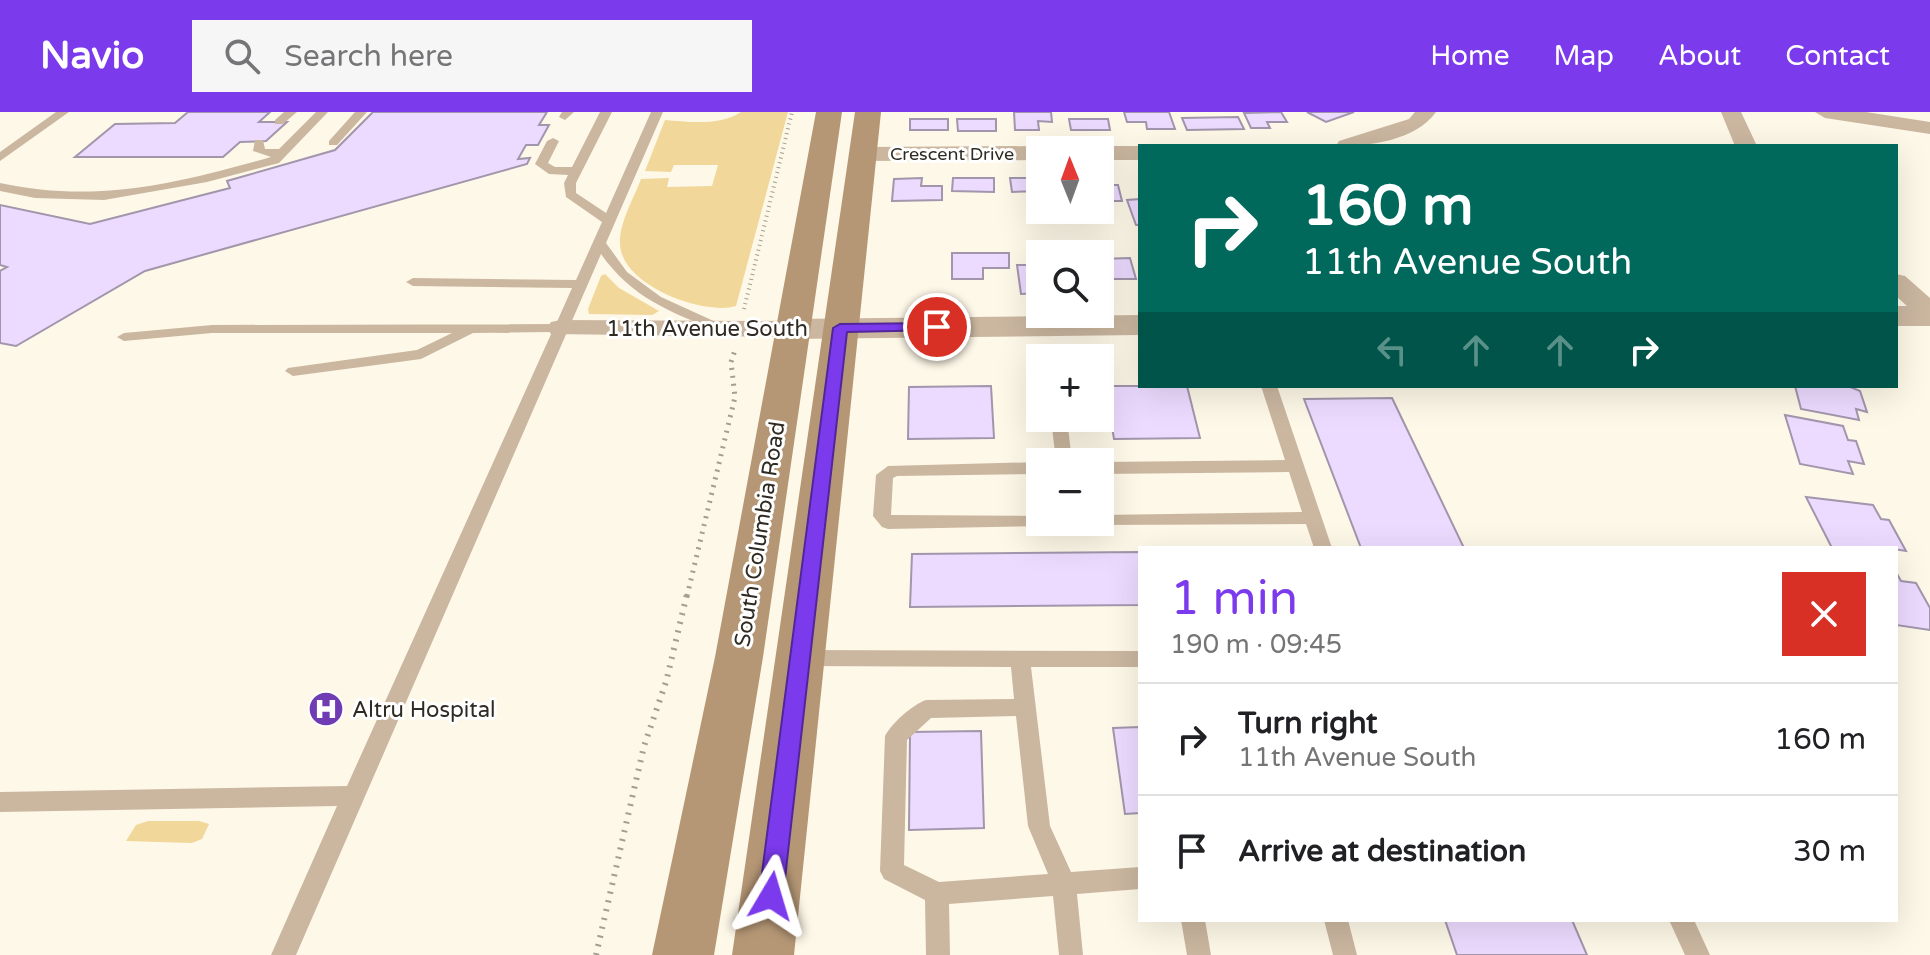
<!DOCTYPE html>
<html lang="en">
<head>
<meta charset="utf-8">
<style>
	:root { --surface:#fff; --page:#f6f6f6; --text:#202124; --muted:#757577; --line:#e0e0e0; --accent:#7c3aed }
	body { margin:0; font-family:"Varela Round",sans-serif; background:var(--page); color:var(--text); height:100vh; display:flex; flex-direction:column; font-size:30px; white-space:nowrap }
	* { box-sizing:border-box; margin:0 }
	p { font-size:26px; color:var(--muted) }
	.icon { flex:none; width:44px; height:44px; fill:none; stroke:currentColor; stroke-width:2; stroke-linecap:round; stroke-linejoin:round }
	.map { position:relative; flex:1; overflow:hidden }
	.details { position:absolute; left:1138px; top:434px; width:760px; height:376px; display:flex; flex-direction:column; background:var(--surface); border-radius:0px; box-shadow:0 8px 32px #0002 }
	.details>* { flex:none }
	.banner { position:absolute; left:1138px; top:32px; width:760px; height:244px; border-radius:0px; box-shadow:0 8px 32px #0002; background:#00695c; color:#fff; overflow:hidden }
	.needle { width:52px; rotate:359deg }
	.controls { position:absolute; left:1026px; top:24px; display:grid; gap:16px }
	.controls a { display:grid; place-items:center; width:88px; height:88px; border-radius:0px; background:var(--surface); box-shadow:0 8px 32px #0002; font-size:40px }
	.pin { position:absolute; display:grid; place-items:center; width:68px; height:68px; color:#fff; margin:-34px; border:4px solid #fff; border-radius:50%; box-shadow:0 2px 8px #0007 }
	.me { position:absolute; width:88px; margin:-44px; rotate:7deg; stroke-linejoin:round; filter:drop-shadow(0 0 6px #0008) }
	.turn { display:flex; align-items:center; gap:28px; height:168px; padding:0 32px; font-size:36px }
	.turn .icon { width:104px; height:104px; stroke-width:2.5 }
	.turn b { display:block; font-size:56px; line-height:68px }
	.lanes { display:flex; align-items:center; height:76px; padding:0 32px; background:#0003; justify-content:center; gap:40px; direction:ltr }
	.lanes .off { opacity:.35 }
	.round { display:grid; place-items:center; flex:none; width:84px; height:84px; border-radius:0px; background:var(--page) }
	.overview { display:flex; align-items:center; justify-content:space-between; height:136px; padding:0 32px }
	h1 { font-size:48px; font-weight:600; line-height:60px; color:var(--accent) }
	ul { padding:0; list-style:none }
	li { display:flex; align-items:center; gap:24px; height:112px; padding:0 32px; border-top:2px solid var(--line) }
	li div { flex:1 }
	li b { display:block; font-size:30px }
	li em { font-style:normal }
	header { display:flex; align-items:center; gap:48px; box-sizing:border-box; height:112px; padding:0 40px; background:var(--accent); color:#fff }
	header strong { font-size:38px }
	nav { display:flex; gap:44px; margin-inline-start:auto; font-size:28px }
	.search { width:560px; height:72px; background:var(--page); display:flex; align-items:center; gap:20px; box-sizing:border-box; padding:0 28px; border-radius:0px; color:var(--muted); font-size:30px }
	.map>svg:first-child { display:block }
	.green { fill:#f1d799 }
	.building { fill:#eddbff; stroke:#a196ac; stroke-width:2 }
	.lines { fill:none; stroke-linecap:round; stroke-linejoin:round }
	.path-far2 { stroke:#a39e91; stroke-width:4; stroke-dasharray:1 4; stroke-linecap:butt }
	.path-far1 { stroke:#a39e91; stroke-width:5; stroke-dasharray:2 6; stroke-linecap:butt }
	.path { stroke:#a39e91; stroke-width:6; stroke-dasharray:2 7; stroke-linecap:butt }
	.service { fill:#cbb7a0; fill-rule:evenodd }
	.minor { fill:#cbb7a0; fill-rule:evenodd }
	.tertiary { fill:#cbb7a0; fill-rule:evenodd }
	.secondary { fill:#b59775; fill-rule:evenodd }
	.route { fill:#7c3aed; stroke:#51269a; stroke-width:2 }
	.labels { text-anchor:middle; stroke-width:6; stroke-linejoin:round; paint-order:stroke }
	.far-street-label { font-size:18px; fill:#2f2b22; stroke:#fff }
	.street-label { font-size:22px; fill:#2f2b22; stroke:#fff }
	.poi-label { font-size:22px; fill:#2f2b22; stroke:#fff; text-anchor:start }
</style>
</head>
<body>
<header>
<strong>Navio</strong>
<div class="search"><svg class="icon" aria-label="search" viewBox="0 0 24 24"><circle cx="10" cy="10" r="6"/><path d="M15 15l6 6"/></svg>Search here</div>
<nav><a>Home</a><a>Map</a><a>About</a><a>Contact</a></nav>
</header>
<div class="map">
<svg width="1930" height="843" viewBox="0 0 1930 843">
	<rect width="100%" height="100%" fill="#fef8e8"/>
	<g class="green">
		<path d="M741 0H788L736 194C703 204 621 173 620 132 619 111 634 86 641 67L669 66 667 75 712 74 718 53H674L671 60 645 59 665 8C689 10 720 14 741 0Z"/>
		<path d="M605 162 619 176 659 199 652 203 589 202 588 197 601 164Z"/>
		<path d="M148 709H199L209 712 202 727 192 731 126 729 136 713Z"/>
	</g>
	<g class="building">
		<path d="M188 0H270L259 10H287L266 29 240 30 223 45H75L115 12 175 11Z"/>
		<path d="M373 0H547L539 13H549L538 33H526L518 47 530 46 527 52 145 159 16 234 0 231V159L7 155 0 153V93L90 112 230 76 227 69 335 38Z"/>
		<path d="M1014 0H1051L1052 10 1038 9 1039 18H1015Z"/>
		<path d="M1124 0H1169L1175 17H1147L1146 10H1127Z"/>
		<path d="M1281 0 1287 10H1267L1270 16H1251L1244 1Z"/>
		<path d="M1307 0H1354L1326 10Z"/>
		<path d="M1238 5 1244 17 1187 18 1182 6Z"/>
		<rect x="910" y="7" width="38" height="11"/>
		<path d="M957 7H996V19H958Z"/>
		<path d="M1069 7H1108L1110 18H1071Z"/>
		<path d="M922 66 921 74H942V88L892 89 894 67Z"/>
		<path d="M953 66H994V80L952 79Z"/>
		<path d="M1010 66H1040V79L1012 80Z"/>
		<path d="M1100 73H1118L1122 89H1100Z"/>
		<path d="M1140 87V113H1136L1127 88Z"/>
		<path d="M1038 140 1067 142H1040V181L1021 182 1017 153H1039Z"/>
		<path d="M952 141H1009V156H983V167H952Z"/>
		<path d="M1130 146 1136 167H1100V147Z"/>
		<path d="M991 274 994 326 908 327 909 275Z"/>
		<path d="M1105 274H1187L1200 326 1114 327Z"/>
		<path d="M1795 274H1848L1860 279 1867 300 1856 297 1859 308 1801 297Z"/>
		<path d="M1392 286 1464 436H1361L1304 287Z"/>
		<path d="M1785 303 1843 314 1848 328 1856 329 1864 352 1848 349 1853 362 1800 352Z"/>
		<path d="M1806 385 1873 393 1881 407 1889 408 1906 439 1881 435 1832 436Z"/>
		<path d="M1140 440V493L910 495 912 442Z"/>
		<path d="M1896 460 1901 469 1916 471 1930 496V518L1896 513Z"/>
		<path d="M1140 615V701L1125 702 1113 616Z"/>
		<path d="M981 619 984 716 909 718 910 620Z"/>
		<path d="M1445 808H1572L1587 843H1457Z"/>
	</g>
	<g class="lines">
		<path class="path-far2" d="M744 197 792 0"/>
		<path class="path-far1" d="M687 484 735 285 731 250 735 238"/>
		<path class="path" d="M596 843 644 634 666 570 687 482"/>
		<g class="service">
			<path d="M56 0H69L0 49V40Z"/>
			<path d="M284 0H297L283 12H275V8Z"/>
			<path d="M316 0H328L279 51 207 70 104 88 35 86 0 79V71C97 92 178 71 271 45L253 39 255 28H263L265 37H279Z"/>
			<path d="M355 0H367L337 33H329V29Z"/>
			<path d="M562 0H574L565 8 559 5Z"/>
			<path d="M600 0H612L576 71V81L606 101 651 0H663L606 131 627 160 661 185 729 216 727 219H717C669 199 632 186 601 142L296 843H271L337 694 0 700V680L347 674 552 220 473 221 421 247 293 264 285 259 288 256 417 238 452 221H212L124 229 117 225 124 221 212 213 556 212 572 176 413 174 406 170 413 166 576 168 602 110 566 85 564 71 568 63 549 62 535 52 547 29 553 26 559 29 548 51 555 55H572Z"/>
			<path d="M1261 274H1277L1332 436H1314L1306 412 1094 413 1092 410H1100V403L1302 400 1289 360 1100 362V350L1285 348Z"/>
			<path d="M1051 306H1067L1072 350H1056Z"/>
			<path d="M1040 350V362L897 364 893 366 891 403 1040 404V410H1049L1046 414 888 417 882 415 873 404 876 363 888 354Z"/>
			<path d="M801 538 1140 539V555H1031L1050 714 1071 760 1140 755V777L1077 782 1083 843H1059L1053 784 949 792 950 843H926L925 788 884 767 880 759 885 624C892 611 912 593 926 588L1014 587 1011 555 801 554 794 552 791 546 794 540ZM1016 604 1028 714 1048 762 939 770 904 753 907 628 931 606Z"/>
			<path d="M1181 808H1205L1211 843H1187Z"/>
			<path d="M1324 808H1348L1357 843H1333Z"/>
			<path d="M1669 808H1694L1710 843H1685Z"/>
		</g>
		<g class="minor">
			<path d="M1415 0H1436C1415 29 1370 34 1336 34L1339 29 1409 7Z"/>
			<path d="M1721 0H1741L1757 34H1735Z"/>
			<path d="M1815 0H1866L1930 10V22L1825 6Z"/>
			<path d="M1040 34 1049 38H1040V48L863 49 852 42 863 35Z"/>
			<path d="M1100 34H1140V48H1100V38H1091Z"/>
			<path d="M1896 162 1905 164 1930 186V208L1920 206 1896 184Z"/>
			<path d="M561 208 791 209 801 211 805 217 801 223 791 225 551 222 547 216 551 210Z"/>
		</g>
		<g class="tertiary">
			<rect x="1896" y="194" width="34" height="20"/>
			<path d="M1140 203V223L791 227 779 224 774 217 779 210 791 207Z"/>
		</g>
		<g class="secondary">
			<path d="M816 0H842L763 545 714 843H652L715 545Z"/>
			<path d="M855 0H881L794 843H732Z"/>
		</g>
	</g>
	<path class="route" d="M937 211 942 212V218L847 220 783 784 780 792 771 795 762 792 759 784 833 216 840 212Z"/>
	<defs>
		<symbol id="hospital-disc" viewBox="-11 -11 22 22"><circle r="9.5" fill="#703cb3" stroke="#fff"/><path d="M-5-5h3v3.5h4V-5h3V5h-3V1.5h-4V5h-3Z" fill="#fff"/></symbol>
	</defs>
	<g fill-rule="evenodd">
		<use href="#hospital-disc" x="306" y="577" width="40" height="40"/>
	</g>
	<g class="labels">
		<g class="far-street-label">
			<text x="952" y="48">Crescent Drive</text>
		</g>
		<g class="street-label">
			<text x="707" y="224">11th Avenue South</text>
			<text transform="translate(759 422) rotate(-81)" y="8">South Columbia Road</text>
		</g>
		<g class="poi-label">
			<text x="352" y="605">Altru Hospital</text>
		</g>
	</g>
</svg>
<div class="controls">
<a><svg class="needle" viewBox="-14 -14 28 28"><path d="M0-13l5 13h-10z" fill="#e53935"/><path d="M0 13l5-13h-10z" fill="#757577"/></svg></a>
<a><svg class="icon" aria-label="search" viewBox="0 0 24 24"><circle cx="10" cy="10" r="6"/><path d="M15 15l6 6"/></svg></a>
<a>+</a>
<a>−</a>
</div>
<div class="pin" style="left:937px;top:215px;background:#d93025"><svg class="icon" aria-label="arrive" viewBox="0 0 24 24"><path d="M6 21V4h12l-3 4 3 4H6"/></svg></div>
<svg class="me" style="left:771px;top:784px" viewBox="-20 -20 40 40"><path d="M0-17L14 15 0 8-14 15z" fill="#7c3aed" stroke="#fff" stroke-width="4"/></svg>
<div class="banner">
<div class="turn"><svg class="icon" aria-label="right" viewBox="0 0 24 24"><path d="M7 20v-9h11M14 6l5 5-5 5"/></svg><div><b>160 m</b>11th Avenue South</div></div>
<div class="lanes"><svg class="icon off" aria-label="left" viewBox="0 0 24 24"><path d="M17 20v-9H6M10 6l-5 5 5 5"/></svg><svg class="icon off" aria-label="ahead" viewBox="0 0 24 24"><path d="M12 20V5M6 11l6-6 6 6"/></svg><svg class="icon off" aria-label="ahead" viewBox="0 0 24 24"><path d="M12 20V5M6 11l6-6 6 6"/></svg><svg class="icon" aria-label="right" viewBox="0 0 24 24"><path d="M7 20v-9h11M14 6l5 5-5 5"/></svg></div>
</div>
<section class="details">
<div class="overview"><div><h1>1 min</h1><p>190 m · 09:45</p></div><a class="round" style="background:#d93025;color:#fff"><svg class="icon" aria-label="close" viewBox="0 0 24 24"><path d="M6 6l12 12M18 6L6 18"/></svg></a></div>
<ul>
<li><svg class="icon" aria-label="right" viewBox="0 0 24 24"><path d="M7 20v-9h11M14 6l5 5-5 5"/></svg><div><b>Turn right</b><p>11th Avenue South</p></div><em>160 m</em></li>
<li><svg class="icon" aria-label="arrive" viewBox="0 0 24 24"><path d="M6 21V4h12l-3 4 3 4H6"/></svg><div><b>Arrive at destination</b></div><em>30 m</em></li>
</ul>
</section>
</div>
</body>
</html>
